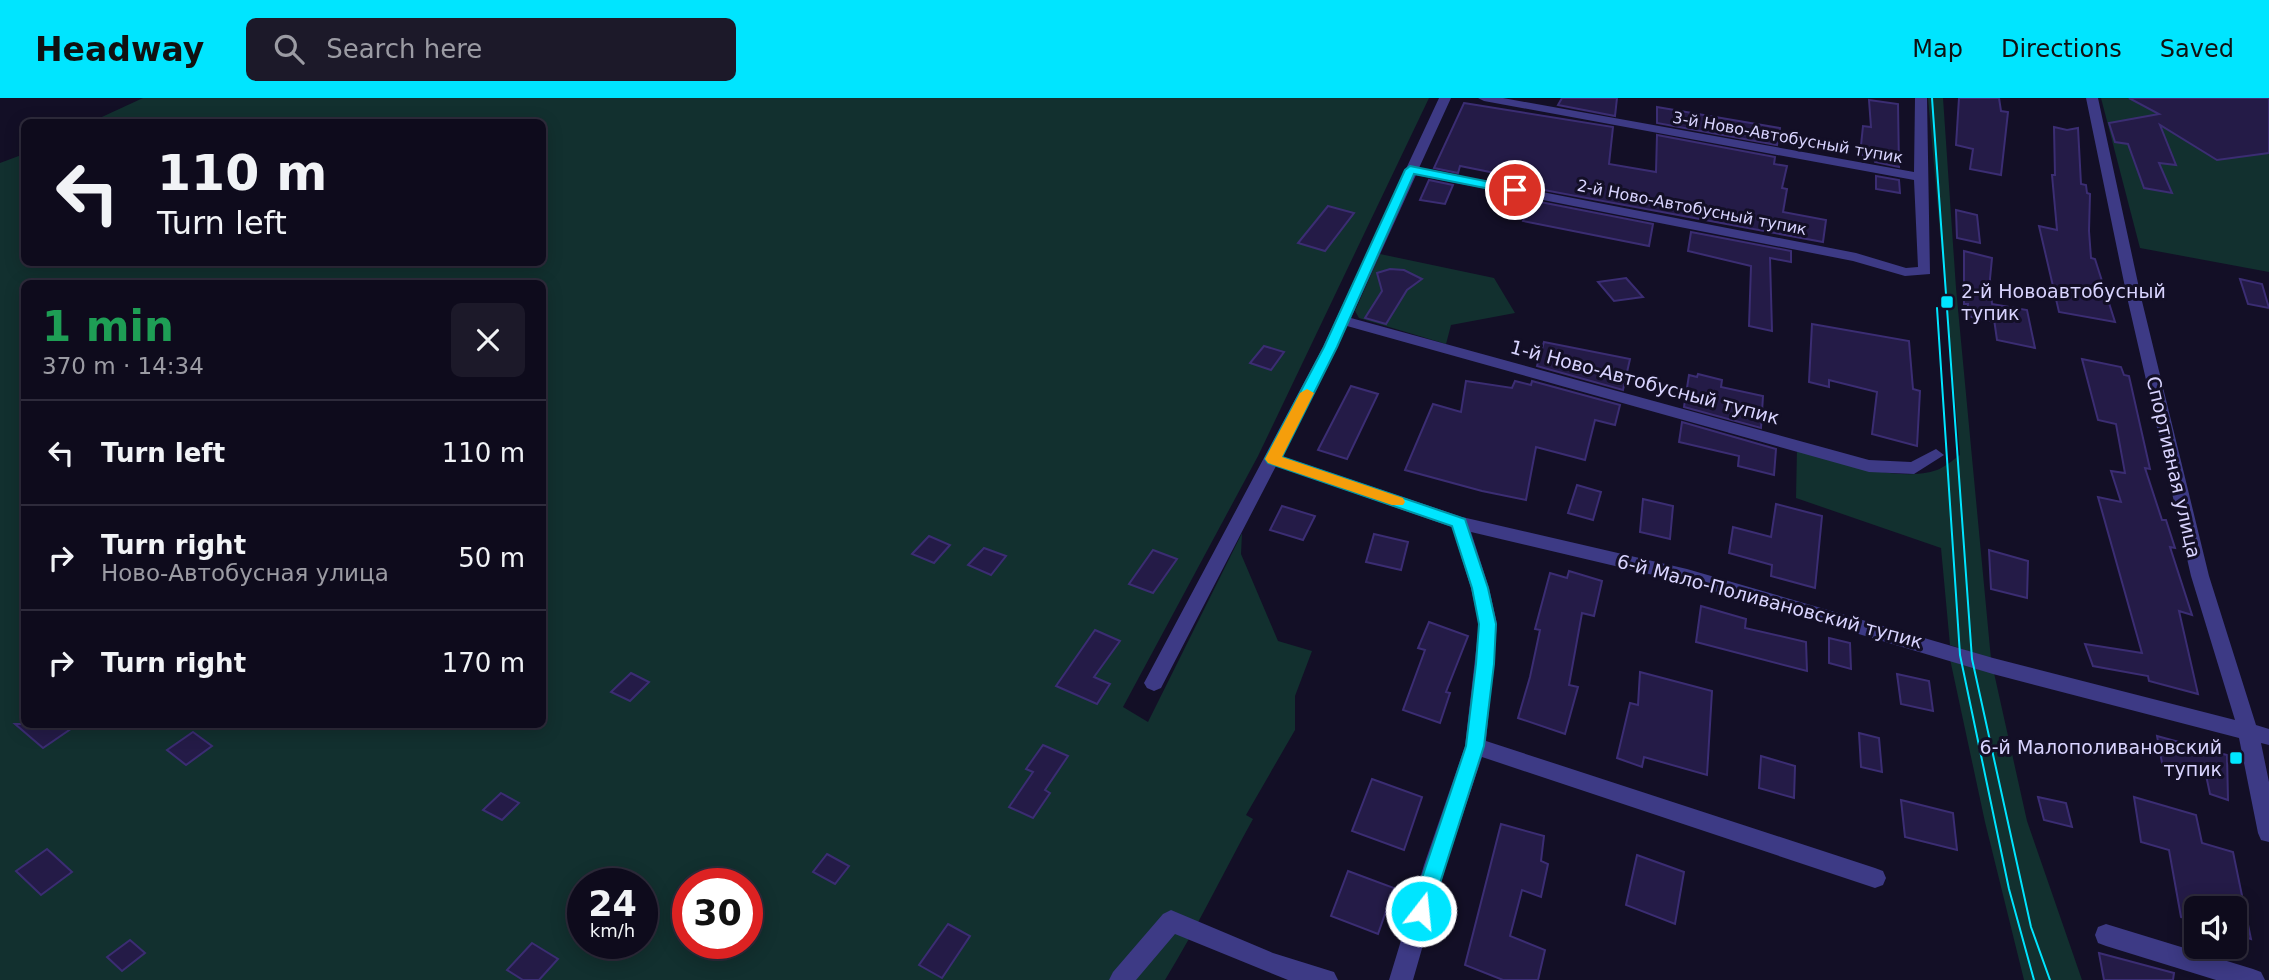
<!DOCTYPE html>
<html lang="en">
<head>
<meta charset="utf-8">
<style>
	:root { --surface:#0e0b1c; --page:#1c1929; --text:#f1f3f6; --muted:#9b9ba3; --line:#2e2b3b; --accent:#00e5ff }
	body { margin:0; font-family:"DejaVu Sans",sans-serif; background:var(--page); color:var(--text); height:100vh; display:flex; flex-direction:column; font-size:26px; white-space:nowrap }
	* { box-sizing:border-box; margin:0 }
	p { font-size:23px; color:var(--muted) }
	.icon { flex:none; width:38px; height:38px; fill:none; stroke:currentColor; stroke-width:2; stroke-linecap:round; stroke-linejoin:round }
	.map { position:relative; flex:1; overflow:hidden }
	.side { position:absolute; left:21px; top:182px; width:525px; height:448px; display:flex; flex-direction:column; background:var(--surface); border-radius:10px; box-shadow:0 4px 18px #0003,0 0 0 2px var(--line) }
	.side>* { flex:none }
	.banner { position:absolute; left:21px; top:21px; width:525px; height:147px; border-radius:10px; box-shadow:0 4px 18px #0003,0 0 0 2px var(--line); background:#0e0b1c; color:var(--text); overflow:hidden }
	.controls { position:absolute; left:2184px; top:798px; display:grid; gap:14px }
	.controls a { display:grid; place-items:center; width:63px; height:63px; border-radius:10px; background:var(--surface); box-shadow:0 4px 18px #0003,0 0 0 2px var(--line); font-size:35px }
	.speed { position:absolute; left:567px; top:770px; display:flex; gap:14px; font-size:35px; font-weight:700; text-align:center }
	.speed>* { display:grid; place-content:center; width:91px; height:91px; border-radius:50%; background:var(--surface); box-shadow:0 4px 18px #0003,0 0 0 2px var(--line); line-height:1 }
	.speed small { font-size:18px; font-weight:400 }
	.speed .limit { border:10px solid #d22; background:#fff; color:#111 }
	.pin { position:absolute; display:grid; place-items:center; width:60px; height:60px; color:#fff; margin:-30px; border:4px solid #fff; border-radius:50%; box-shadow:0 2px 7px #0007 }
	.me { position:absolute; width:77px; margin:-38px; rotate:16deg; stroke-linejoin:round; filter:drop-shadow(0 0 5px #0008) }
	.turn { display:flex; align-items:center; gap:24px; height:147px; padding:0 21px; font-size:32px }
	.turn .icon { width:91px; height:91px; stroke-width:2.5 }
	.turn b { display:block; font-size:49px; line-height:60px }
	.round { display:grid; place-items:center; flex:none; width:74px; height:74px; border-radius:10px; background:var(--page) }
	.overview { display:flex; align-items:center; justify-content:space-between; height:119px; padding:0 21px }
	h1 { font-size:42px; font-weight:700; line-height:52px; color:#1e9e55 }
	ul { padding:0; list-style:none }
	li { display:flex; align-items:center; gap:21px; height:105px; padding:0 21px; border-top:2px solid var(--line) }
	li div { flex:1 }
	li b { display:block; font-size:26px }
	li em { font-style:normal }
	header { display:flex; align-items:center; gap:42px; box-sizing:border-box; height:98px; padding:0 35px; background:var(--accent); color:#111 }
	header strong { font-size:33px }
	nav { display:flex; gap:38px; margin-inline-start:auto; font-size:24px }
	.search { width:490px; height:63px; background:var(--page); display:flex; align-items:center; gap:18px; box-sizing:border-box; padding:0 24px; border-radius:10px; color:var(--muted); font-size:26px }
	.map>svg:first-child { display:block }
	.green { fill:#12302f; fill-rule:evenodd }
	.building { fill:#241b47; stroke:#3b2d73; stroke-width:2 }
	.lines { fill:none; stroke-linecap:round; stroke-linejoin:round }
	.street { fill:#3d3a85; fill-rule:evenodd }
	.tram { stroke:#00e5ff; stroke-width:2 }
	.route { fill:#00e5ff; stroke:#0095a6; stroke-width:2 }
	.slow { fill:#f59e0b }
	.poi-dot { fill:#00e5ff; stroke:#130f26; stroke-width:2.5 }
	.labels { text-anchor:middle; stroke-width:6; stroke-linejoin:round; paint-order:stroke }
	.far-street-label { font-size:16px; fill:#d9d4ff; stroke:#130f26 }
	.poi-label { font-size:19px; fill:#d9d4ff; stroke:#130f26; text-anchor:start }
	.street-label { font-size:19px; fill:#d9d4ff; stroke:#130f26 }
</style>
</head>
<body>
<header>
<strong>Headway</strong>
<div class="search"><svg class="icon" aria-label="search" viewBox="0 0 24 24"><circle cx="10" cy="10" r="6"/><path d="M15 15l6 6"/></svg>Search here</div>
<nav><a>Map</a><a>Directions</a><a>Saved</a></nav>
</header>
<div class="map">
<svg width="2269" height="882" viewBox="0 0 2269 882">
	<rect width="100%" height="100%" fill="#130f26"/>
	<g class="green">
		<path d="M143 0H1429L1258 358 1123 609 1148 624 1242 435 1241 456 1278 543 1312 553 1295 598V632L1246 717 1253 721C1223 775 1197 830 1165 882H0V65L24 56V164H542V24H91ZM24 186H542V626H24ZM583 786H642V845H583ZM688 786H747V845H688Z"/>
		<path d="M1928 0H1943L1956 190 1991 561 1950 547 1941 450 1796 400 1797 350C1837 362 1896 386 1937 372 1945 369 1953 362 1960 357Z"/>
		<path d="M2101 0H2269V174L2140 150Z"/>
		<path d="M1380 156 1494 180 1515 215 1451 227 1446 246 1359 220 1355 213Z"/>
		<path d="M1950 561 1994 575 2027 723 2082 882H2024L1985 724Z"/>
	</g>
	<g class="building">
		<path d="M1562 0H1617L1615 18 1558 7Z"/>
		<path d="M1959 0H1999L2001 13 2008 14 2001 77 1970 71 1973 51 1956 47Z"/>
		<path d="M2129 0H2269V55L2217 62 2160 27 2176 67 2159 65 2172 95 2144 90 2128 46 2115 44 2109 25 2159 16Z"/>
		<path d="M1869 2 1898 6 1899 69 1875 64 1874 60 1860 57 1863 28 1871 29Z"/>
		<path d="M1464 5 1613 29 1609 66 1656 74 1657 37 1775 59 1774 66 1787 68 1782 90 1787 91 1783 114 1826 122 1823 144 1533 90 1535 83 1460 68 1458 75 1434 70Z"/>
		<path d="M1657 9 1780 30 1777 47 1657 25Z"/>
		<path d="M2054 29 2067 32 2078 30 2081 86 2086 87 2087 95 2090 96 2089 133 2091 160 2095 161 2115 224 2059 214 2039 128 2057 132 2052 77H2055Z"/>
		<path d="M1876 78 1899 82 1900 95 1876 91Z"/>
		<path d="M1429 82 1453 87 1445 106 1420 102Z"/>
		<path d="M1530 102 1653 126 1649 148 1523 123Z"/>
		<path d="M1328 108 1354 115 1325 153 1298 145Z"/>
		<path d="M1956 112 1977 117 1980 145 1957 140Z"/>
		<path d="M1691 134 1791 153V164L1770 160 1772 233 1749 228 1751 168 1688 153Z"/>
		<path d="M1964 153 1992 160 1990 181 1992 206 2027 212 2035 250 1997 242 1993 214 1994 224 1967 218 1968 206H1964Z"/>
		<path d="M1390 171 1404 172 1422 181 1407 192 1386 226 1365 220 1382 193 1377 175Z"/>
		<path d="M1626 180 1643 199 1614 203 1598 184Z"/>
		<path d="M2240 181 2262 186 2269 210 2248 206Z"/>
		<path d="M1812 226 1909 243 1913 291 1920 293 1917 348 1872 336 1877 294 1829 282V289L1809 284Z"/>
		<path d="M1544 244 1630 261 1623 292 1537 268Z"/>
		<path d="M1264 248 1284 254 1271 272 1250 265Z"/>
		<path d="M2082 261 2121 269 2124 277 2129 278 2150 371 2145 370 2162 422H2166L2175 450 2170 449 2192 517 2179 513 2198 596 2149 583 2148 578 2093 568 2085 546 2142 555 2098 399 2121 404 2111 373 2125 375 2116 326 2098 322Z"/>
		<path d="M1698 276 1722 282 1721 289 1763 298 1761 330 1684 309 1689 277 1697 279Z"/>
		<path d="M1466 283 1512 290 1515 283 1531 287 1532 283 1620 307 1615 327 1595 322 1585 362 1536 349 1526 402 1482 393 1405 372 1433 306 1461 314Z"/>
		<path d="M1351 288 1378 296 1347 361 1318 352Z"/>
		<path d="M1682 324 1776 351 1774 377 1738 368 1739 358 1679 344Z"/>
		<path d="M1577 387 1601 394 1593 422 1568 415Z"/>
		<path d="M1643 401 1673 408 1670 441 1640 434Z"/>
		<path d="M1776 406 1822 418 1815 490 1771 478 1772 467 1729 455 1733 429 1771 439Z"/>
		<path d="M1282 408 1315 418 1303 442 1270 432Z"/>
		<path d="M1374 436 1408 444 1401 472 1366 464Z"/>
		<path d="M929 438 950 447 934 465 912 456Z"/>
		<path d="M984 450 1006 458 991 477 968 467Z"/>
		<path d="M1153 452 1177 461 1153 495 1129 486Z"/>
		<path d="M1989 452 2028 463 2027 500 1991 491Z"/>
		<path d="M1569 473 1602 483 1594 518 1582 515 1569 587 1578 589 1565 636 1518 620 1530 579 1540 532 1535 531 1550 475 1567 480Z"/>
		<path d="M1701 508 1746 521 1745 530 1806 544 1807 573 1696 544Z"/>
		<path d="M1429 524 1468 538 1446 594 1450 595 1440 625 1403 612 1425 552 1418 550Z"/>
		<path d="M1095 532 1120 543 1094 579 1110 586 1097 606 1056 588Z"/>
		<path d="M1829 540 1850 545 1851 571 1829 565Z"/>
		<path d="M1640 574 1712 593 1707 677 1644 659 1642 669 1617 660 1630 605 1638 607Z"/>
		<path d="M631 575 649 584 630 603 611 594Z"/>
		<path d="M1897 576 1929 583 1933 613 1901 606Z"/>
		<path d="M15 626H78L43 650Z"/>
		<path d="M193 634 212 648 186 667 167 652Z"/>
		<path d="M1859 635 1879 640 1882 674 1861 669Z"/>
		<path d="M2157 638 2227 657 2228 702 2210 696 2206 677 2162 665Z"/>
		<path d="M1043 647 1068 658 1045 692 1050 695 1033 720 1009 709 1033 674 1026 671Z"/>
		<path d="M1761 658 1795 668 1794 700 1759 690Z"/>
		<path d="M1372 681 1422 699 1404 752 1352 733Z"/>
		<path d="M501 695 519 705 502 722 483 712Z"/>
		<path d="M2038 699 2066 705 2072 729 2044 722Z"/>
		<path d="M2134 699 2196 717 2202 745 2233 754 2251 841 2235 836V810H2196V824L2181 819 2169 752 2141 744Z"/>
		<path d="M1901 702 1953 715 1957 752 1905 739Z"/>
		<path d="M1501 726 1544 738 1541 763 1548 766 1541 799 1522 792 1510 838 1545 852 1538 882H1503L1465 867Z"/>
		<path d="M47 751 72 774 41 797 16 773Z"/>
		<path d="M827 756 849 768 835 786 813 774Z"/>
		<path d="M1637 757 1684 774 1675 826 1626 807Z"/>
		<path d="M1348 773 1394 790 1378 836 1331 818Z"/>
		<path d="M948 826 970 838 942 880 919 867Z"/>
		<path d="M130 842 145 855 122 873 107 859Z"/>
		<path d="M532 845 558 861 539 882H523L507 872Z"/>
		<path d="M2099 855 2174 875 2173 882H2104Z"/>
	</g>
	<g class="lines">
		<g class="street">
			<path d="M1439 0H1451L1419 70 1856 155 1906 170 1918 169 1914 82 1484 3 1478 0H1503L1914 74 1915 0H1927L1930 176 1905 178 1853 163 1416 77 1351 220 1869 362 1911 364 1936 351 1944 357 1914 376 1869 374 1347 228 1281 358 1462 419 1687 471 1993 560 2235 622 2191 478 2127 199 2086 0H2098L2141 199 2209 478 2256 627 2269 631V647L2261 645 2269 684V744L2261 742 2258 735 2239 640 1993 576 1687 485 1471 434 1489 490 1497 526 1486 643 1875 770 1883 773 1886 780 1883 787 1875 790 1482 659 1446 767 1413 882H1389L1424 767 1465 648 1479 526 1471 490 1452 429 1276 368 1161 590 1154 593 1147 590 1144 585 1323 249Z"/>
			<path d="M1171 812 1273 855 1334 874 1338 882H1288L1175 836 1136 882H1109L1113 874 1163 816Z"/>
			<path d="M2106 826 2253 871 2261 874 2265 882H2216L2106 848 2098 845 2095 837 2098 829Z"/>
		</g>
		<g class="tram">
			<path d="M1932 0 1972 561 2031 829 2050 882"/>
			<path d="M1937 210 1960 557 2009 791 2034 882"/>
		</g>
	</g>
	<path class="route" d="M1410 68 1515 89 1521 92 1515 96 1414 76 1337 249 1282 359 1465 421 1488 490 1496 526 1494 566 1484 648 1431 813 1428 819 1421 822 1414 819 1411 813 1466 648 1476 566 1479 526 1472 490 1452 428 1268 365 1265 361 1324 249 1405 72Z"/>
	<path class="slow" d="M1307 291 1314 295 1282 359 1403 400 1405 404 1403 407H1392L1268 365 1265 361 1300 295Z"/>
	<g class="poi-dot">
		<rect x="1940" y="197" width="14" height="14" rx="3.5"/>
		<rect x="2229" y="653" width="14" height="14" rx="3.5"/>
	</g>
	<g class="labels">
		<g class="far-street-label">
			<text transform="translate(1788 39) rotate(10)" y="6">3-й Ново-Автобусный тупик</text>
			<text transform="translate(1692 109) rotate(11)" y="6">2-й Ново-Автобусный тупик</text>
		</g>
		<g class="poi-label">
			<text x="1961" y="200">2-й Новоавтобусный<tspan x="1961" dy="22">тупик</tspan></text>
			<text x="2222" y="656" text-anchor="end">6-й Малополивановский<tspan x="2222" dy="22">тупик</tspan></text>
		</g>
		<g class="street-label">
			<text transform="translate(1645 284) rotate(15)" y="7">1-й Ново-Автобусный тупик</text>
			<text transform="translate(2174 369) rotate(77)" y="7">Спортивная улица</text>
			<text transform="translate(1770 503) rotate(15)" y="7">6-й Мало-Поливановский тупик</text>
		</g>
	</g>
</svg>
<div class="controls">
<a><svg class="icon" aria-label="sound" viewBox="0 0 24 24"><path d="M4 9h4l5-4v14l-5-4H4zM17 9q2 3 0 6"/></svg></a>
</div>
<div class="speed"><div>24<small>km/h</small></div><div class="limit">30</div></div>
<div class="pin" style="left:1515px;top:92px;background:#d93025"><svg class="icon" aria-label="arrive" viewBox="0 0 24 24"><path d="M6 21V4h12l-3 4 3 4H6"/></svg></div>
<svg class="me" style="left:1421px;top:813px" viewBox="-20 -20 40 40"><circle r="17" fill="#00e5ff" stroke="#fff" stroke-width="3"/><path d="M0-11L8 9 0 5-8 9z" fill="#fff"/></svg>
<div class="banner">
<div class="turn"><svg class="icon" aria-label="left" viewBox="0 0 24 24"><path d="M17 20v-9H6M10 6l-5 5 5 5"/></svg><div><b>110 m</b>Turn left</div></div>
</div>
<section class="side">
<div class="overview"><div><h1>1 min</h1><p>370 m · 14:34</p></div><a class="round"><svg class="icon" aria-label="close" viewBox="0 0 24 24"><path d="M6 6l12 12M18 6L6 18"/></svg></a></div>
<ul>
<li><svg class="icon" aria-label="left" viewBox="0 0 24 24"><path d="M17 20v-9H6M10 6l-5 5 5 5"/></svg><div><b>Turn left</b></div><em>110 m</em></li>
<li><svg class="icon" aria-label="right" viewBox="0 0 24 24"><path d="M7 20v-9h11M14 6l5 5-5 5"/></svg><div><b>Turn right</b><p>Ново-Автобусная улица</p></div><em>50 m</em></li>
<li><svg class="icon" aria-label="right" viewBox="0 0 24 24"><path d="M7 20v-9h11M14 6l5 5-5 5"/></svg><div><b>Turn right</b></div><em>170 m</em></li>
</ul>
</section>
</div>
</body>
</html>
